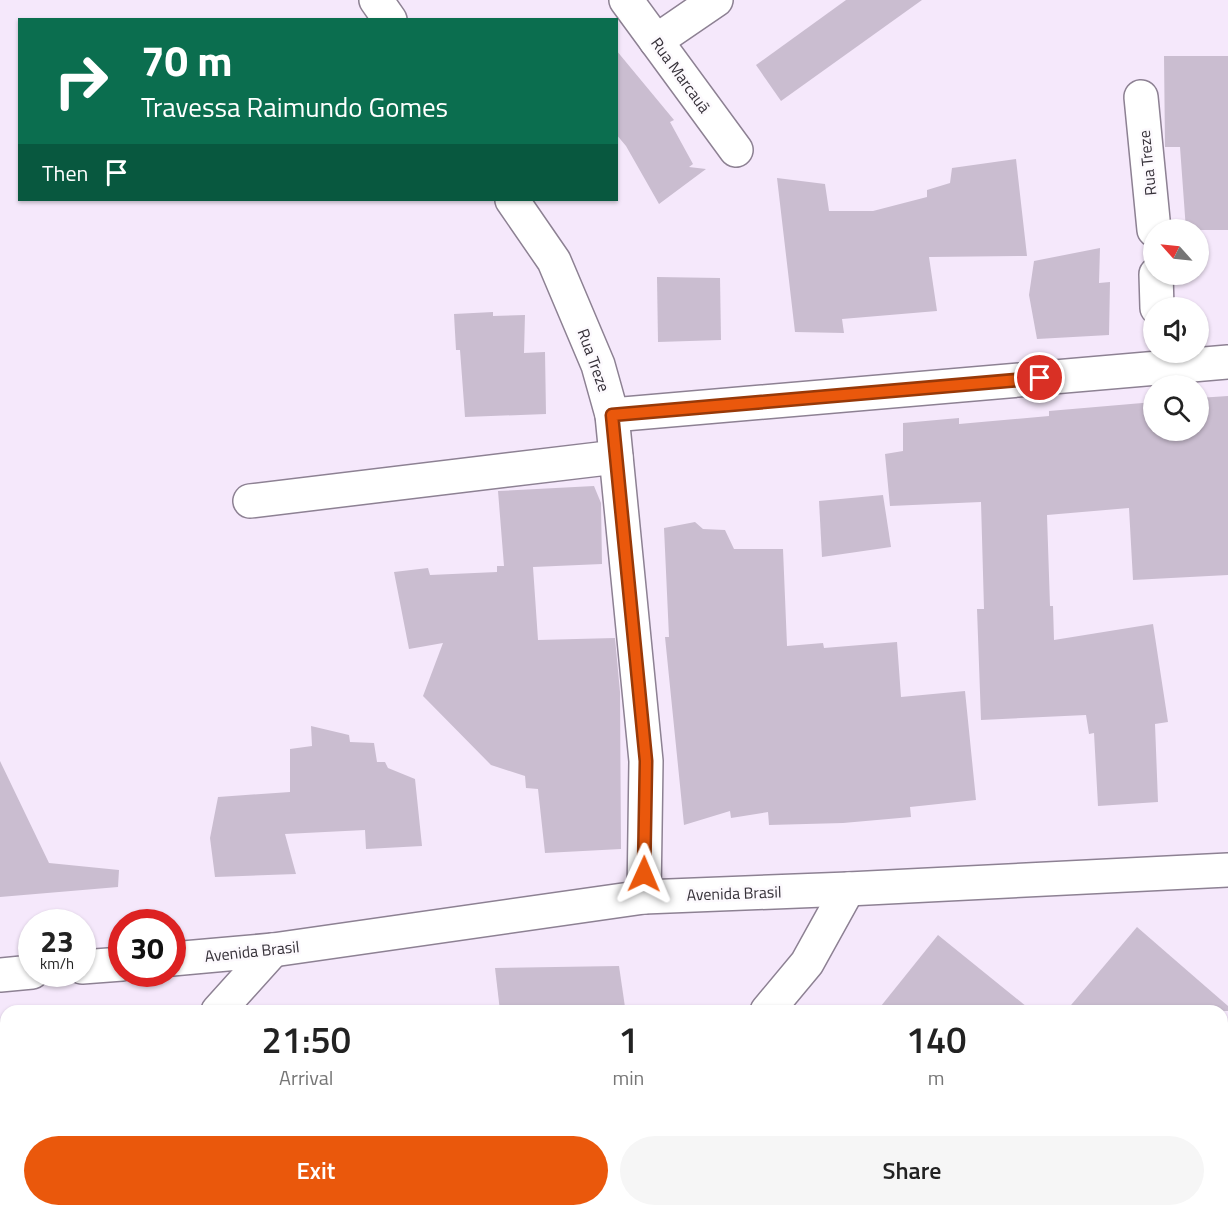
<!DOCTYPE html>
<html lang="en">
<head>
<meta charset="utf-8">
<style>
	:root { --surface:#fff; --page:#f6f6f6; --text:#222; --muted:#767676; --accent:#ea580c }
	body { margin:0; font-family:"Titillium Web",sans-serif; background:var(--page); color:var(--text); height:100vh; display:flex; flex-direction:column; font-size:22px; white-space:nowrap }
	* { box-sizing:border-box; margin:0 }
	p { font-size:20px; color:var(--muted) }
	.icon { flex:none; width:33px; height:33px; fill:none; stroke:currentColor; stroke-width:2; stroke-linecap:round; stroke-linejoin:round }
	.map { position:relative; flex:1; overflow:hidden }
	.drawer { position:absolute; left:0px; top:1005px; width:1228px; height:212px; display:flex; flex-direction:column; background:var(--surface); border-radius:18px 18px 0 0; box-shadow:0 2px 4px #0004 }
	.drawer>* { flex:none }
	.banner { position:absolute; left:18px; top:18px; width:600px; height:183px; border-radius:0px; box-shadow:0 2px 4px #0004; background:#0b6e4f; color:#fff; overflow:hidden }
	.needle { width:39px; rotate:297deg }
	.tools { position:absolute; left:1143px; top:219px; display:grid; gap:12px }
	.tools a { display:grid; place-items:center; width:66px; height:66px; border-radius:50%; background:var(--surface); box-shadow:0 2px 4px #0004; font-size:30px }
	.speed { position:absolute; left:18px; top:909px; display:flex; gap:12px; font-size:30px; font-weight:700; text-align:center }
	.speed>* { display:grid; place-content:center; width:78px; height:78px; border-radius:50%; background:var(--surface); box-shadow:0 2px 4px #0004; line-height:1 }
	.speed small { font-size:15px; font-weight:400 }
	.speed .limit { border:9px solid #d22; background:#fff; color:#111 }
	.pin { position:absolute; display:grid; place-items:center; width:51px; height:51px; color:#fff; margin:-26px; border:3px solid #fff; border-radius:50%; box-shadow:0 2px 6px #0007 }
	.me { position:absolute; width:66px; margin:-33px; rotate:1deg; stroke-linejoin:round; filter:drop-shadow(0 0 4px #0008) }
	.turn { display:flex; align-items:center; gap:21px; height:126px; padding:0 24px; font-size:27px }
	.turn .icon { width:78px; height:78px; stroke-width:2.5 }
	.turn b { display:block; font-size:42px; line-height:51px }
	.then { display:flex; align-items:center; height:57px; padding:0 24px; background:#0003; gap:12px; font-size:22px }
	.eta { display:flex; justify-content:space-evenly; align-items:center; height:102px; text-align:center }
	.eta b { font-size:36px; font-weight:600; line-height:42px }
	.action { display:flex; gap:12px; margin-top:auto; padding:12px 24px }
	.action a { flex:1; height:69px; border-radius:36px; background:var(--accent); color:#fff; font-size:24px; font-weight:600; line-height:69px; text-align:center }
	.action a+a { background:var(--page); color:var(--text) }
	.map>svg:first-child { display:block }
	.green { fill:#e6c9f5 }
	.building { fill:#cabdd0 }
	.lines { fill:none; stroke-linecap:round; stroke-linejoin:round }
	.street-casing { stroke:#8d8193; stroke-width:36 }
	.secondary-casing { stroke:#8d8193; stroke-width:36 }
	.street { stroke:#fff; stroke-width:33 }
	.secondary { stroke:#fff; stroke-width:33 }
	.route-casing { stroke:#983908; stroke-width:15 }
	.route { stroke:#ea580c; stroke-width:10 }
	.labels { text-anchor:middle; stroke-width:5; stroke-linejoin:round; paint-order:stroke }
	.street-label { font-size:16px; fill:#353038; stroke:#fcf9fd }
</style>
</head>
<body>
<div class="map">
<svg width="1228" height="1216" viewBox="0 0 1228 1216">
	<rect width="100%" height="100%" fill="#f5e8fb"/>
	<path class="green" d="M6 1060V1210L11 1211 7 1216H0V1061Z"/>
	<g class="building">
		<path d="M846 0H922L781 101 756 65Z"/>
		<path d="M616 50 674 120 670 122 693 164 689 167 706 169 659 204 626 146 616 134Z"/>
		<path d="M1164 56H1228V230H1186L1180 147H1165Z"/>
		<path d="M1016 159 1027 256 929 257 937 311 842 319 844 333 795 332 777 178 825 184 829 211H873L927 197V190L950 183 952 168Z"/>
		<path d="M1100 248 1099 283 1110 282 1109 335 1037 339 1029 295 1034 261Z"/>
		<path d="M657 277 720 278 721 340 658 342Z"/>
		<path d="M493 312V316L525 315 524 353 545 352 546 414 465 417 460 350H456L454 314Z"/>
		<path d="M1228 396V575L1133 580 1129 508 1047 515 1050 606H1053L1054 640 1153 624 1168 722 1155 724 1158 802 1098 806 1094 733 1089 734 1086 715 981 720 977 609H984L981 502 890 506 885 454 903 451V423L959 418V424L1049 416V411L1154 402V430H1198V398Z"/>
		<path d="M594 486 601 503 602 564 533 567 538 640 615 638 620 692 621 849 545 853 538 789 526 788 525 776 491 765 423 696 443 643 409 649 394 572 428 568 430 575 497 572V566H504L498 491Z"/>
		<path d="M883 495 891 547 822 557 819 501Z"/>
		<path d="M695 522 703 529 725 530 734 549H783L787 646 823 643 824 648 897 642 901 697 965 691 976 800 910 807 911 817 843 823 769 825 768 812 731 818 730 811 684 825 665 637H669L664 528Z"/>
		<path d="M311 726 349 735 350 742 374 743 377 762H385L388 768 415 779 422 846 366 849 365 830 285 834 296 874 215 877 210 838 218 797 290 792V749L312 746Z"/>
		<path d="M0 761 49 863 119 870 118 887 0 897Z"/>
		<path d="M1137 927 1228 1006V1011H1066Z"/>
		<path d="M938 935 1032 1011H877Z"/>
		<path d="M619 966 625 1007 557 1011H500L495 968Z"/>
	</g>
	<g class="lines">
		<defs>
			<g id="street">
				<path d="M376 0 390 20"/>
				<path d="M626 0 736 150"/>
				<path d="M656 41 716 0"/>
				<path d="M1141 97 1154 230"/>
				<path d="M512 200 554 261 598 365 612 415 646 761 644 897"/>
				<path d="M1156 274 1157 308"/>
				<path d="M612 415 1228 362"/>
				<path d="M250 501 616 457"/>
				<path d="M218 1011 273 950"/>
				<path d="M767 1011 807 963 848 889"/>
				<path d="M1222 1096 1228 1090"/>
				<path d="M47 1216 52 1210"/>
				<path d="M592 1216 596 1210"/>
				<path d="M1122 1216 1127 1210"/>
			</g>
			<g id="secondary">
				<path d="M172 959 273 950 644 897 848 889 1228 870"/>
				<path d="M82 967 122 964"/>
				<path d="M0 975 32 972"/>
			</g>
		</defs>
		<use href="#street" class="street-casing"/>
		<use href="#secondary" class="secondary-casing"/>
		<use href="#street" class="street"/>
		<use href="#secondary" class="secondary"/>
	</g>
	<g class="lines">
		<defs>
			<path id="route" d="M644 874 646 761 612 415 1040 378"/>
		</defs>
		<use href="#route" class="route-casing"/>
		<use href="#route" class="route"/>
	</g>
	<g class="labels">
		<g class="street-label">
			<text transform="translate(681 75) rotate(54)" y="6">Rua Marcauã</text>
			<text transform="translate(1147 163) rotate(-96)" y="6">Rua Treze</text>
			<text transform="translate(594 360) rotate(70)" y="6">Rua Treze</text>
			<text transform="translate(734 893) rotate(-2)" y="6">Avenida Brasil</text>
			<text transform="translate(252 951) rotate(-6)" y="6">Avenida Brasil</text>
		</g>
	</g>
</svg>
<div class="tools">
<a><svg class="needle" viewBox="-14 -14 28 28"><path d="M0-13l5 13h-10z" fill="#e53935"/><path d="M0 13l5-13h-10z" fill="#767676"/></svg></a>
<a><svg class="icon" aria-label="sound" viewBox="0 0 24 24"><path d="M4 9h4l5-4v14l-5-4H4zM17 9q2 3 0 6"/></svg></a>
<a><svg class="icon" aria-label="search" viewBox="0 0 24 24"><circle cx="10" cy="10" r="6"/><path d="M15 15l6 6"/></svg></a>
</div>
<div class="speed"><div>23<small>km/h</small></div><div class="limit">30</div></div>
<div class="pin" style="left:1040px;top:378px;background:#d93025"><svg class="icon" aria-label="arrive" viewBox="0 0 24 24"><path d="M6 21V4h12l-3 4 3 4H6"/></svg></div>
<svg class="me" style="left:644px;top:874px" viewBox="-20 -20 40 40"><path d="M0-17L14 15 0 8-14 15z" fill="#ea580c" stroke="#fff" stroke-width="4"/></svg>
<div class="banner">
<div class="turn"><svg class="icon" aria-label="right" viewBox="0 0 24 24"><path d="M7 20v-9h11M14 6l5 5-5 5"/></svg><div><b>70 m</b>Travessa Raimundo Gomes</div></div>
<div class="then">Then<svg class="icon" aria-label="arrive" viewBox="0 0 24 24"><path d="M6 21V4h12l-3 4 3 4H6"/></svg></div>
</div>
<section class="drawer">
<div class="eta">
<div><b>21:50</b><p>Arrival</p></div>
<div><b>1</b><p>min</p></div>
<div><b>140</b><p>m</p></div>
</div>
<div class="action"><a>Exit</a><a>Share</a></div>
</section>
</div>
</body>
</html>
